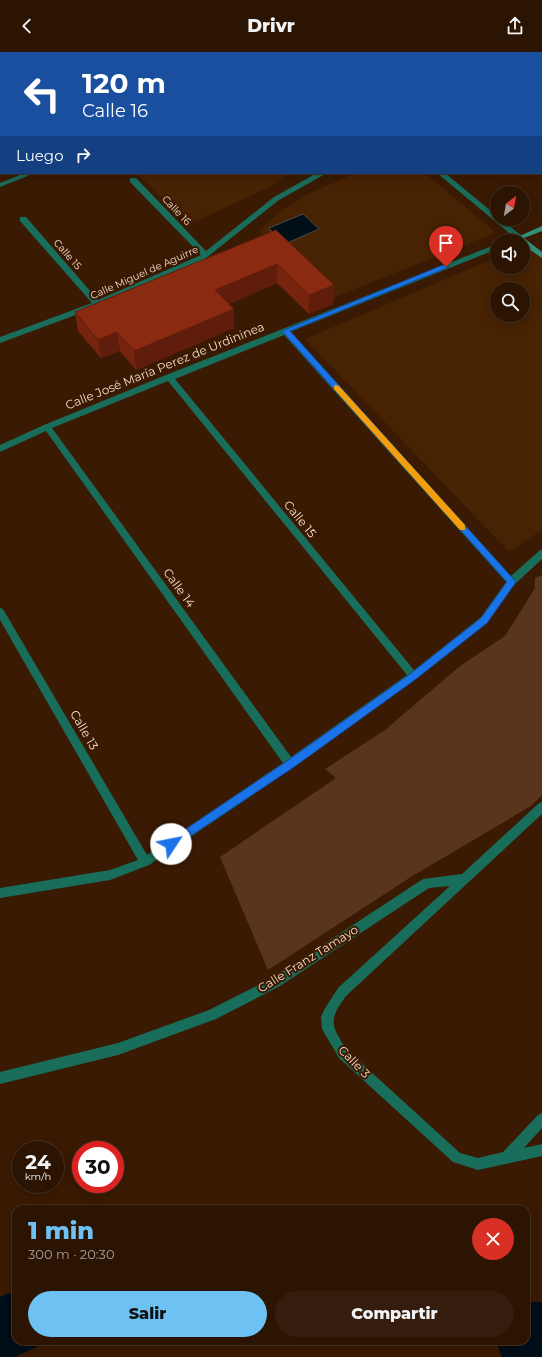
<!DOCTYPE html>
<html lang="es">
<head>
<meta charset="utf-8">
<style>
	:root { --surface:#2c1402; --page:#341d0c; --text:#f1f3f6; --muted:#a69e99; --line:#483324; --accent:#6dc2f3 }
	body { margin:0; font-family:Montserrat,sans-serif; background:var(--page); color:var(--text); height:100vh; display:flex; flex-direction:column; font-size:15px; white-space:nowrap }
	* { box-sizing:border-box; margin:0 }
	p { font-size:13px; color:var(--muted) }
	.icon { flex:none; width:22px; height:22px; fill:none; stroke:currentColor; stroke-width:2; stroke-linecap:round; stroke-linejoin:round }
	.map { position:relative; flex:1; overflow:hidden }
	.sheet { position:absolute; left:12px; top:1153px; width:518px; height:140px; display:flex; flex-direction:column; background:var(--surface); border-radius:12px; box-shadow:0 2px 10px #0003,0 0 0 1px var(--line) }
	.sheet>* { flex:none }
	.top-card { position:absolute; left:0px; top:0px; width:542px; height:122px; box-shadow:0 2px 10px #0003,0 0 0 1px var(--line); background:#1a4fa0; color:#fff; overflow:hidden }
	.needle { width:26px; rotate:31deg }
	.fabs { position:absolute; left:490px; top:134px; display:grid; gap:8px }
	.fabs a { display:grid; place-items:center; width:40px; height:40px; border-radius:50%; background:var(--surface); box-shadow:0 2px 10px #0003,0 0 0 1px var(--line); font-size:20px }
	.speed { position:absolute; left:12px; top:1089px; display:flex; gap:8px; font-size:20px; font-weight:700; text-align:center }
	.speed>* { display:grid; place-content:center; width:52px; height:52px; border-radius:50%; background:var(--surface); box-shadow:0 2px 10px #0003,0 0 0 1px var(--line); line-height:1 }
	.speed small { font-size:10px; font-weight:400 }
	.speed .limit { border:6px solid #d22; background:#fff; color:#111 }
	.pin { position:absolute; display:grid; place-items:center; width:34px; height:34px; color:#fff; margin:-41px -17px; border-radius:50% 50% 50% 0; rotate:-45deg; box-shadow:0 0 4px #0007 }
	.pin .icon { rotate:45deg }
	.me { position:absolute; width:44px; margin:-22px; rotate:56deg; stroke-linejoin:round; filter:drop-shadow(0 0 3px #0008) }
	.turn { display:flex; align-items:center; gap:14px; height:84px; padding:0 16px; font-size:18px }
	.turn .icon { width:52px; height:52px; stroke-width:2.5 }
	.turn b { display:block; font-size:28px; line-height:34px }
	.then { display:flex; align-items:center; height:38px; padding:0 16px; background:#0003; gap:8px; font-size:15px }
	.round { display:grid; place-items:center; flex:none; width:42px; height:42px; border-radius:21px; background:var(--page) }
	.head { display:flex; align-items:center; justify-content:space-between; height:68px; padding:0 16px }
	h1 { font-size:24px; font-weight:800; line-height:30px; color:var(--accent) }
	.button { display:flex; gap:8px; margin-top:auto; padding:8px 16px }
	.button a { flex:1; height:46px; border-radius:24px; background:var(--accent); color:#111; font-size:16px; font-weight:800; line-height:46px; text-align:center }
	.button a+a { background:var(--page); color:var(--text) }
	header { display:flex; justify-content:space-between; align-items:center; height:52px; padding:0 16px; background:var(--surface); font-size:18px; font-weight:800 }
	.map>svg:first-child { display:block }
	.built { fill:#472203; fill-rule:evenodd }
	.green { fill:#59351b }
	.water { fill:#000e18; stroke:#4a4c4d }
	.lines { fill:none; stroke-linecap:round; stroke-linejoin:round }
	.river { fill:#000e18; fill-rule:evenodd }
	.minor { fill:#196d5b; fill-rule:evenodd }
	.secondary { fill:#33907b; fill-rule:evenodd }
	.wall { fill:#77240f }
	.shaded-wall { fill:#611d0c }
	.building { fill:#8a2a11; stroke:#611d0c }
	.route { fill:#1a73e8; stroke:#114b97 }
	.slow { fill:#f59e0b }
	.labels { text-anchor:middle; stroke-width:4; stroke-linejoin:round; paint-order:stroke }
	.far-street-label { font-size:10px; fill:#f6dbc9; stroke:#3a1a02 }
	.street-label { font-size:12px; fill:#f6dbc9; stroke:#3a1a02 }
</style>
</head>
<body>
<header><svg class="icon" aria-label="back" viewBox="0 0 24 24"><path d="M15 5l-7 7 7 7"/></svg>Drivr<svg class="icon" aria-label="share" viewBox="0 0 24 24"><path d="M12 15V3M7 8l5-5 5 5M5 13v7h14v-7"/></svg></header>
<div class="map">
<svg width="542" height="1305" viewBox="0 0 542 1305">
	<rect width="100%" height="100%" fill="#3a1a02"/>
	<g class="built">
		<path d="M293 121 282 125 274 133 190 172 137 122Z"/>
		<path d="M356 121H425L494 179 492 182 328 248 259 179 282 158 310 141Z"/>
		<path d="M527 193 542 206V478L509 500 305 287 497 205V215H523V194ZM497 237H523V263H497Z"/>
	</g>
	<path class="green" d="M542 523V743L531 754 414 823 268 918 220 805 336 726 325 717 385 678 460 614 505 584 535 536V526Z"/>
	<path class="water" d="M303 162 319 177 285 192 269 176Z"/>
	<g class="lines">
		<g class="river">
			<path d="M16 1238V1289H41L39 1294 14 1305H0V1245Z"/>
			<path d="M526 1250H542V1305H502L496 1289H526Z"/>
		</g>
		<g class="minor">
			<rect x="130" y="0" width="7" height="1"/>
			<path d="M384 0H393L384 1Z"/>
			<path d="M541 39H542L541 44Z"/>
			<rect x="541" y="71" width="1" height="4"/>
			<path d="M25 121H35L0 135V131Z"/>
			<path d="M317 121H327L279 148 201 210 100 254 0 291V285L92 251 20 169V165H26L98 248 201 203 130 130V126H136L206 199 274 145Z"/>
			<path d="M437 121H445L497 164V167H501L522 184V188L506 189 514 185Z"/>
			<path d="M497 192V197L290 280 511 524 539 499 542 497V507L514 533 487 571 416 627 294 715 149 813 110 828 0 846V836L110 818 138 808 0 568V556L3 557 147 803 283 711 46 379 0 400V393L44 373 166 323ZM284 283 506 530 481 565 414 618 175 327ZM168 329 407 623 291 705 52 376Z"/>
			<path d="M542 750V762L346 944C328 968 331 974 347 998L460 1101 478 1106 503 1100 538 1063 542 1061V1076L524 1096 542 1092V1104L478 1118 453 1110 339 1006 322 977 321 965 324 958 338 936 450 834 429 836 280 934 216 967 118 1003 0 1032V1020L118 991 209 958 272 926 423 827 462 822 538 752Z"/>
		</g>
		<g class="secondary">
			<path d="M94 0H102L94 1Z"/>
			<rect x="0" y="50" width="1" height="4"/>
			<path d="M542 174V179L524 186 542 200V206L523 193V189H518L515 186Z"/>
		</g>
	</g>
	<path class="wall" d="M276 178 334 233 333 252 309 262 277 231 229 252 234 257V276L136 318 120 299 101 306 78 279 75 260Z"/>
	<g class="shaded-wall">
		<path d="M277 212V231L216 257 215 238Z"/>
		<path d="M334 233 333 252 309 262V243Z"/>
		<path d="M234 257V276L136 318 134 299Z"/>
		<path d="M117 280 120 299 101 306 98 288Z"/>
	</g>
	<path class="building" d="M276 178 334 233 309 243 277 212 215 238 234 257 134 299 117 280 98 288 75 260Z"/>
	<path class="route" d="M443 213 449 215 290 279 516 530 487 571 416 627 294 715 174 795H168L166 792 168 789 287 709 410 622 481 566 507 530 282 279Z"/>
	<path class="slow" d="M336 333 339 334 465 473V478H460L334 337V334Z"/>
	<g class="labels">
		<g class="far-street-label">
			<text transform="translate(177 158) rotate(46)" y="4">Calle 16</text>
			<text transform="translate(68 202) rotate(49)" y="4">Calle 15</text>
			<text transform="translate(144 220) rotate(-24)" y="4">Calle Miguel de Aguirre</text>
		</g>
		<g class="street-label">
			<text transform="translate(165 314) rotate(-22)" y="4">Calle José María Perez de Urdininea</text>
			<text transform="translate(300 467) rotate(51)" y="4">Calle 15</text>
			<text transform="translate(179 536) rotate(54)" y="4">Calle 14</text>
			<text transform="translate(84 678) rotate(60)" y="4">Calle 13</text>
			<text transform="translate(308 907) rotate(-32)" y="4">Calle Franz Tamayo</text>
			<text transform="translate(354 1010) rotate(46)" y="4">Calle 3</text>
		</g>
	</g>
</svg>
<div class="fabs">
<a><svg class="needle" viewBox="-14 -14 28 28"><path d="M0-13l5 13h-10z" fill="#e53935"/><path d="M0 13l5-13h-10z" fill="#a69e99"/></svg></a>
<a><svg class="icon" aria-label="sound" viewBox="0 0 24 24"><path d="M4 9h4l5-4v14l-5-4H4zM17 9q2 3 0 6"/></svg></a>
<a><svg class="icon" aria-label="search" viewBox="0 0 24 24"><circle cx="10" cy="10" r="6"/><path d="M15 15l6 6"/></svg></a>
</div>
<div class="speed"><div>24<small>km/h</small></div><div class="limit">30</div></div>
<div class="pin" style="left:446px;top:215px;background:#d93025"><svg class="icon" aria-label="arrive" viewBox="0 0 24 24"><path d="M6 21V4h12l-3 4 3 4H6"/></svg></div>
<svg class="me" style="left:171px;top:792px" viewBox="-20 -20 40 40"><circle r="19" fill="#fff"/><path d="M0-13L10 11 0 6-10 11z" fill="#1a73e8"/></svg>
<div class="top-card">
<div class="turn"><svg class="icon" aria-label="left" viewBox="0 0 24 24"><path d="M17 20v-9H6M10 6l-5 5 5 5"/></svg><div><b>120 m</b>Calle 16</div></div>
<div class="then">Luego<svg class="icon" aria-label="right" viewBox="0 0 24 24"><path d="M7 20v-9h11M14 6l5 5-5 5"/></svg></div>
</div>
<section class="sheet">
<div class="head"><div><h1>1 min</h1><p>300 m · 20:30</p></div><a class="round" style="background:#d93025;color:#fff"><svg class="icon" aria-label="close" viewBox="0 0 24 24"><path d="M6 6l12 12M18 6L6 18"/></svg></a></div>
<div class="button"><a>Salir</a><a>Compartir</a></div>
</section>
</div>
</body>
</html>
